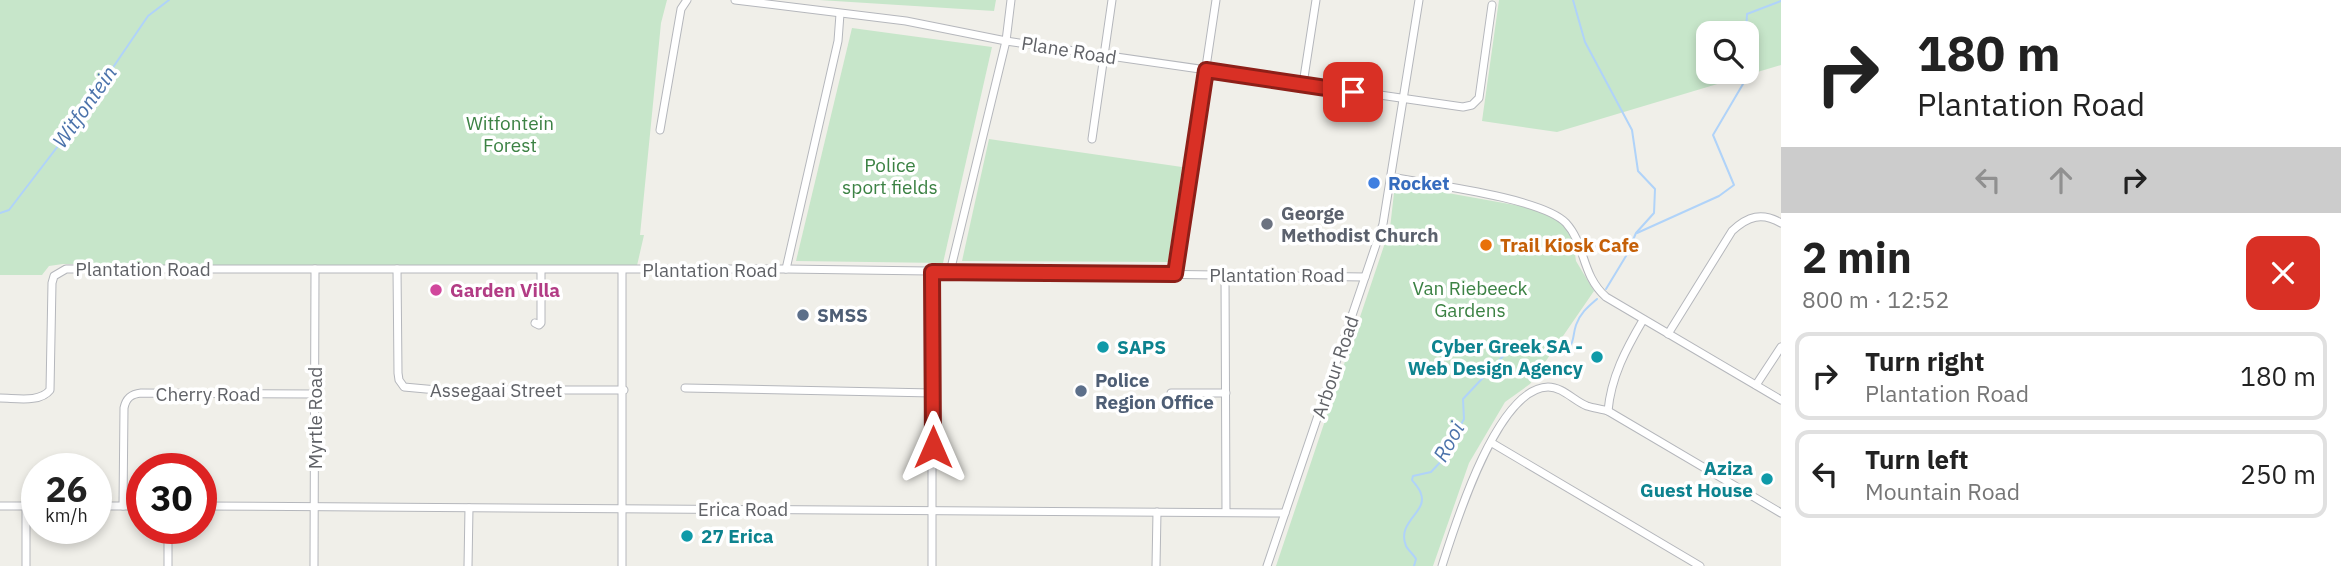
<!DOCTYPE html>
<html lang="en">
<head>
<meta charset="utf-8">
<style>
	:root { --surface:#fff; --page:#f6f6f6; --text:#222; --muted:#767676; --line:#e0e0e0 }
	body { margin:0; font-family:"IBM Plex Sans",sans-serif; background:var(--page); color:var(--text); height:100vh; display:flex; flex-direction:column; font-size:26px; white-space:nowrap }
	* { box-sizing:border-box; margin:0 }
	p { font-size:23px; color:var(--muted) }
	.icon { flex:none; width:38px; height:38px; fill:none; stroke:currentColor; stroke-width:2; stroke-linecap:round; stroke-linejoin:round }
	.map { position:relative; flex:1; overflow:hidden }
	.details { display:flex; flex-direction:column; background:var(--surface); width:560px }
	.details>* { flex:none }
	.banner { background:#fff; color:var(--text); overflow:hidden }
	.buttons { position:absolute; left:1696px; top:21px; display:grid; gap:14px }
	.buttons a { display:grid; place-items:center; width:63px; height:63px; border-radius:14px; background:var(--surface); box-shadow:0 4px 10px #0003; font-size:35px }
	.speed { position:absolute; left:21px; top:453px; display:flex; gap:14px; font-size:35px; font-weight:700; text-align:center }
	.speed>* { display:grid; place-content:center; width:91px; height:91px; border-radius:50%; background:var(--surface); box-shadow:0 4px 10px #0003; line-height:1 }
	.speed small { font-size:18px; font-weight:400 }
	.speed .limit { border:10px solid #d22; background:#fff; color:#111 }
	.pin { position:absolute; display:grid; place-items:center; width:60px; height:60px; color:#fff; margin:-30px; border-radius:14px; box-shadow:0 4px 10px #0006 }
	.me { position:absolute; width:77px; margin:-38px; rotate:0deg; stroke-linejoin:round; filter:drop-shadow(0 0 5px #0008) }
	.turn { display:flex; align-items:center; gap:24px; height:147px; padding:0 21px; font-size:32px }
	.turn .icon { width:91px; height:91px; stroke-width:2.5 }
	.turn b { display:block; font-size:49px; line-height:60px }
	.lanes { display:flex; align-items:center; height:66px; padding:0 21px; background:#0003; justify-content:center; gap:35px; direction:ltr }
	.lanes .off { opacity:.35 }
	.round { display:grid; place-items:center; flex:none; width:74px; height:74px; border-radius:14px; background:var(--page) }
	.head { display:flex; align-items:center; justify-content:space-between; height:119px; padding:0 21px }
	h1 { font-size:42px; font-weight:800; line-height:52px }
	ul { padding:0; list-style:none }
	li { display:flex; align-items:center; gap:21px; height:88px; margin:0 14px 10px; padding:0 7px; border:4px solid var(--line); border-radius:14px }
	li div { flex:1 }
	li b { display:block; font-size:26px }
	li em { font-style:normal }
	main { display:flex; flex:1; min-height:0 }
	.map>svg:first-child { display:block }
	.green { fill:#c7e6ca; fill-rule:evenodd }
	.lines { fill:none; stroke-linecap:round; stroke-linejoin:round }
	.stream { stroke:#b0d3f9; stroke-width:2 }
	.street-casing { stroke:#b5b7bc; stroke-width:9 }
	.street { stroke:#fff; stroke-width:7 }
	.route-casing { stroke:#8d1f18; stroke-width:18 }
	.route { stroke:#d93025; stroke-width:12 }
	.shop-dot { fill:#3f7fe0; stroke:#fff; stroke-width:2.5 }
	.worship-dot { fill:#6b7280; stroke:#fff; stroke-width:2.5 }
	.food-dot { fill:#e8710a; stroke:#fff; stroke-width:2.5 }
	.hotel-dot { fill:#d1479c; stroke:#fff; stroke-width:2.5 }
	.service-dot { fill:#5c6f8a; stroke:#fff; stroke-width:2.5 }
	.culture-dot { fill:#0f9aa8; stroke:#fff; stroke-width:2.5 }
	.labels { text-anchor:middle; stroke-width:7; stroke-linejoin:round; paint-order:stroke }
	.street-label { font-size:19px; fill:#606267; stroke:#fff }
	.park-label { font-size:19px; fill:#3c8244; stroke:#fff }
	.shop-label { font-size:19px; font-weight:bold; fill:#366cbe; stroke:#fff; text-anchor:start }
	.worship-label { font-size:19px; font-weight:bold; fill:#5b616d; stroke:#fff; text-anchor:start }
	.food-label { font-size:19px; font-weight:bold; fill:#c56008; stroke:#fff; text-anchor:start }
	.hotel-label { font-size:19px; font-weight:bold; fill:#b23c85; stroke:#fff; text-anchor:start }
	.service-label { font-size:19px; font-weight:bold; fill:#4e5e75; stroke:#fff; text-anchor:start }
	.culture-label { font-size:19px; font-weight:bold; fill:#0d838f; stroke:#fff; text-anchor:end }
	.water-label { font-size:21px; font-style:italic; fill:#4c73ab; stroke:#fff }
</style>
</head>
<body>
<main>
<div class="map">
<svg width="1781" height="566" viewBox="0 0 1781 566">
	<rect width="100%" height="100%" fill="#f0efe9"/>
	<g class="green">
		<path d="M0 0H667L661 23 640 235H644L636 270 63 264 49 266 42 275H0Z"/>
		<path d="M819 0H996L994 11Z"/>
		<path d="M1499 0H1781V65L1557 132 1482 121ZM1708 33H1746V72H1708Z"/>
		<path d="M852 28 992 47 943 263 796 261Z"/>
		<path d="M989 139 1182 167 1168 262 962 261Z"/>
		<path d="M1403 185 1542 210 1562 222 1573 240 1576 261 1594 291 1530 384 1505 402 1469 463 1433 566H1276L1390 228 1394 193 1398 186Z"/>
	</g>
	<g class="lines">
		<g class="stream">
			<path d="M1573 0 1585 42 1632 130 1638 171 1655 189 1654 213 1636 233 1626 256 1606 289"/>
			<path d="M1746 33 1747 14 1781 1"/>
			<path d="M0 213 9 210 71 129 148 16 169 0"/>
			<path d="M1637 233 1719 196 1734 185 1713 135 1743 84 1744 72"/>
			<path d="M1414 566 1416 559C1414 555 1408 550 1406 546 1396 522 1428 512 1421 494 1420 489 1415 484 1412 480L1413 476 1431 472 1446 456 1449 446 1464 419 1463 399 1507 352 1511 343C1525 344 1542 354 1555 352 1577 349 1571 340 1576 325 1580 313 1589 306 1597 299"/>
		</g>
		<defs>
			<g id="street">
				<path d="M735 0 906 21 1006 41 1463 107 1472 105 1479 98 1492 5"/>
				<path d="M1303 84 1316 0"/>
				<path d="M660 130 681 9 687 0"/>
				<path d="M1092 139 1112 0"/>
				<path d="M1391 177C1428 184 1543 198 1566 223 1586 245 1581 275 1606 297L1781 400"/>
				<path d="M397 269 398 373 399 380 404 387 437 390H624"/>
				<path d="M786 269 838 41 840 14"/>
				<path d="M622 270V566"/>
				<path d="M950 272 1006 41 1011 0"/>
				<path d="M1175 274 1216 0"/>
				<path d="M1225 275 1226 512"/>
				<path d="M535 323 539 325 541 323V270"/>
				<path d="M1668 334 1732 231C1748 216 1762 212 1781 223"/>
				<path d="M1756 385 1781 347"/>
				<path d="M685 388 933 393"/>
				<path d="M1171 393H1226"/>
				<path d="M0 398C16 398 40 403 50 390L52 283 54 276 66 269H786L1365 277"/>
				<path d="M1608 411C1611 377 1626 349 1643 320"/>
				<path d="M1492 443 1700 566"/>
				<path d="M0 506H37"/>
				<path d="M96 506H142"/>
				<path d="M123 506 124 408C126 398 131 394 141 393L315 394"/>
				<path d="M201 506 1285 513"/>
				<path d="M168 528V566"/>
				<path d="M26 566V506"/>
				<path d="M314 566 315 269"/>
				<path d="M468 566 469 508"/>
				<path d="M932 566V272"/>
				<path d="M1156 566 1157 512"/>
				<path d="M1267 566 1383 224 1419 0"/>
				<path d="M1442 566C1455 525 1497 388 1548 387 1563 387 1574 401 1587 406 1593 408 1601 409 1608 411L1781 513"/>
			</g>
		</defs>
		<use href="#street" class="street-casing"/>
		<use href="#street" class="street"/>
	</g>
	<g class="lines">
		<defs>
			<path id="route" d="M933 447 932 272 1175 274 1206 70 1353 92"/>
		</defs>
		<use href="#route" class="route-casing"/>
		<use href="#route" class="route"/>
	</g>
	<circle class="shop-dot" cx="1374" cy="183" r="7"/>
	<circle class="worship-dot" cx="1267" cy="224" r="7"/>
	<circle class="food-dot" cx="1486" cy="245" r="7"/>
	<circle class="hotel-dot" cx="436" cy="290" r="7"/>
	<g class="service-dot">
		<circle cx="803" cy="315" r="7"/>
		<circle cx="1081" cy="391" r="7"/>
	</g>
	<g class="culture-dot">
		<circle cx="1103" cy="347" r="7"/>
		<circle cx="1597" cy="357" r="7"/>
		<circle cx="1767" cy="479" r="7"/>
		<circle cx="687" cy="536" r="7"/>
	</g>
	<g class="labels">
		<g class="street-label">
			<text transform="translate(1069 50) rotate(9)" y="7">Plane Road</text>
			<text x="143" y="276">Plantation Road</text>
			<text x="710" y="277">Plantation Road</text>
			<text x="1277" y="282">Plantation Road</text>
			<text transform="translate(1335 367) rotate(-71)" y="7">Arbour Road</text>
			<text x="496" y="397">Assegaai Street</text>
			<text x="208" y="401">Cherry Road</text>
			<text transform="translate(315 418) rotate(-90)" y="7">Myrtle Road</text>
			<text x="743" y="516">Erica Road</text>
		</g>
		<g class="park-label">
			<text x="510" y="130">Witfontein<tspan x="510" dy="22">Forest</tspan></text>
			<text x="890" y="172">Police<tspan x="890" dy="22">sport fields</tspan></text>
			<text x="1470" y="295">Van Riebeeck<tspan x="1470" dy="22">Gardens</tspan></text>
		</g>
		<g class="shop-label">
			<text x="1388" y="190">Rocket</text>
		</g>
		<g class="worship-label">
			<text x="1281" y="220">George<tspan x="1281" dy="22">Methodist Church</tspan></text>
		</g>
		<g class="food-label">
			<text x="1500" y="252">Trail Kiosk Cafe</text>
		</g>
		<g class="hotel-label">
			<text x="450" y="297">Garden Villa</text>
		</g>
		<g class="service-label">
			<text x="817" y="322">SMSS</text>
			<text x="1095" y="387">Police<tspan x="1095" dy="22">Region Office</tspan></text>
		</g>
		<g class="culture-label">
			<text x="1583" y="353">Cyber Greek SA -<tspan x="1583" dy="22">Web Design Agency</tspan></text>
			<text x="1117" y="354" text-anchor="start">SAPS</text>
			<text x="1753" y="475">Aziza<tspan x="1753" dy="22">Guest House</tspan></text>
			<text x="701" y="543" text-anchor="start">27 Erica</text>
		</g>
		<g class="water-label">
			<text transform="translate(85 107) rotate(-55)" y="7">Witfontein</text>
			<text transform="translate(1449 442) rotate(-61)" y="7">Rooi</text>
		</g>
	</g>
</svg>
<div class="buttons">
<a><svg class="icon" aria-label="search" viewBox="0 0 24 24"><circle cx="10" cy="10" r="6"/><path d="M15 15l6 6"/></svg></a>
</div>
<div class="speed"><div>26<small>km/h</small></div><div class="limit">30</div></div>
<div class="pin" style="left:1353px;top:92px;background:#d93025"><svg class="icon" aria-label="arrive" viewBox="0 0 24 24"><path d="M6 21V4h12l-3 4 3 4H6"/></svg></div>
<svg class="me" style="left:933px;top:447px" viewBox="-20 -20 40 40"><path d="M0-17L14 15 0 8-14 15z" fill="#d93025" stroke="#fff" stroke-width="4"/></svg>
</div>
<section class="details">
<div class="banner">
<div class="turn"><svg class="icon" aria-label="right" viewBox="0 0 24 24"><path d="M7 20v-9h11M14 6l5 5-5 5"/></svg><div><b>180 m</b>Plantation Road</div></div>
<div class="lanes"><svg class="icon off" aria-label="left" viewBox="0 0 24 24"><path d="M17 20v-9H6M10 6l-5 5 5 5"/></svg><svg class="icon off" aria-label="ahead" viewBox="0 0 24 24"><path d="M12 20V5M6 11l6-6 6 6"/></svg><svg class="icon" aria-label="right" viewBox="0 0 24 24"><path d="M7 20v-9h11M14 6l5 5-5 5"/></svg></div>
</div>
<div class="head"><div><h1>2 min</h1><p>800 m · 12:52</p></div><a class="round" style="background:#d93025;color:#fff"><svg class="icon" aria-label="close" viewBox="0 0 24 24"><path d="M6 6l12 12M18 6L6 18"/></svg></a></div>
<ul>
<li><svg class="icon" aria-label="right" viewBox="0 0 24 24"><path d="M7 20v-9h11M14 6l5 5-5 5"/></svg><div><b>Turn right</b><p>Plantation Road</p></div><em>180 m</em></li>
<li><svg class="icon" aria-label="left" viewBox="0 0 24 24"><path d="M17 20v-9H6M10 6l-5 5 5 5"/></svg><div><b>Turn left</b><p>Mountain Road</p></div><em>250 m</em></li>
</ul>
</section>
</main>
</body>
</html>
